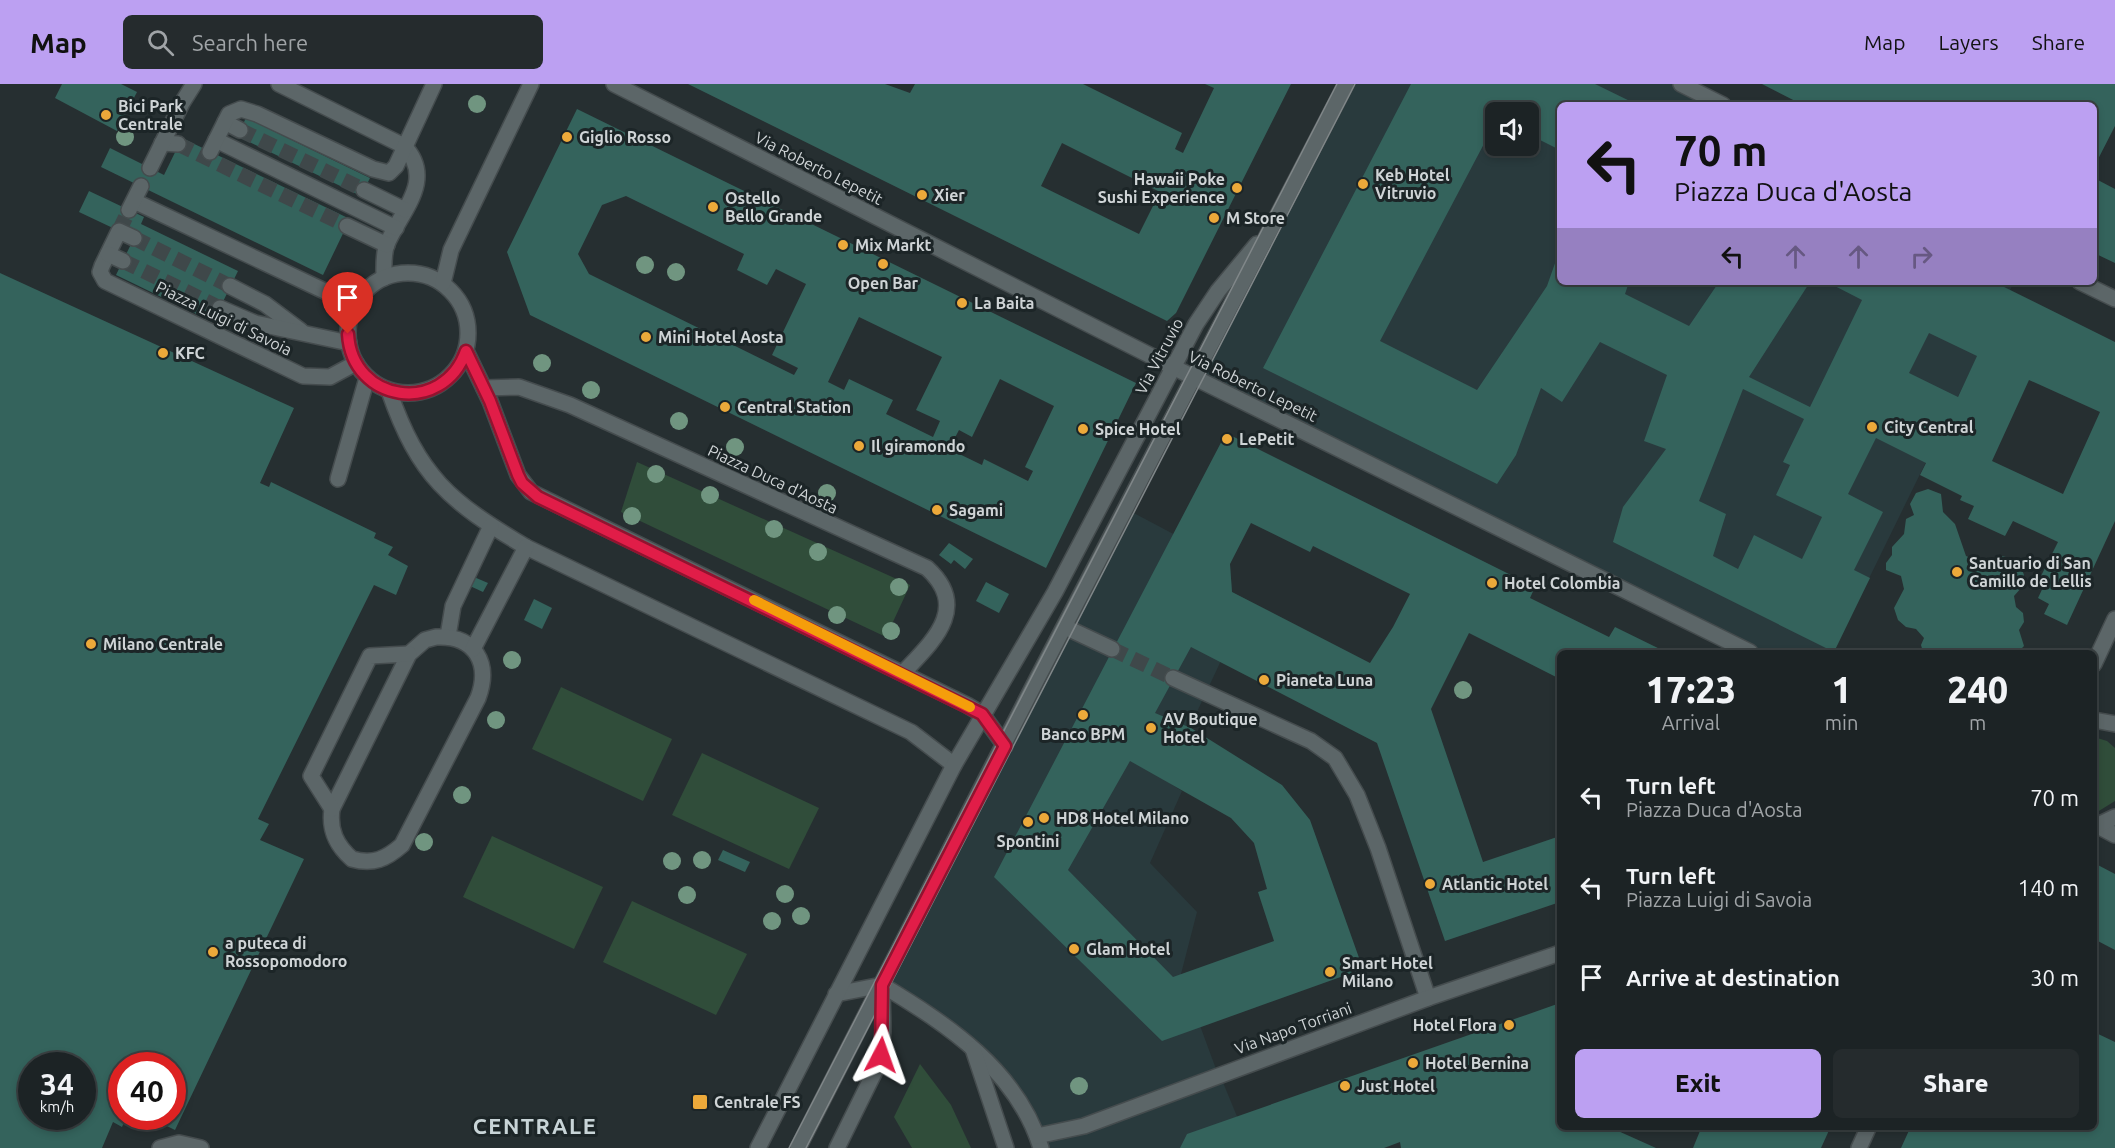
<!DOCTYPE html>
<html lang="en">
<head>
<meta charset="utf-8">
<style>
	:root { --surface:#1c2325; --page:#252b2d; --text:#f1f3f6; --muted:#a0a4a7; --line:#3a4042; --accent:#bca0f2 }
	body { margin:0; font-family:Ubuntu,sans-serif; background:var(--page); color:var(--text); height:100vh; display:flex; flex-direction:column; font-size:22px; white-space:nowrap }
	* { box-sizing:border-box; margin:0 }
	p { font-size:20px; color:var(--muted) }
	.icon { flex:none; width:33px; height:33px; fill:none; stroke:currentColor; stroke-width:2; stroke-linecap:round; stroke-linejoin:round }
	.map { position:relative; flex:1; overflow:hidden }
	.details { position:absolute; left:1557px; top:566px; width:540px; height:480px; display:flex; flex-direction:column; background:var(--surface); border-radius:9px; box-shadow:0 3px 9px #0003,0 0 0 2px var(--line) }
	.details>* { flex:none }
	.hud { position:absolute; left:1557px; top:18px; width:540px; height:183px; border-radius:9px; box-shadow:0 3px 9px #0003,0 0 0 2px var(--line); background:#bca0f2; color:#111; overflow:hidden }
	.buttons { position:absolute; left:1485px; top:18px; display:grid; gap:12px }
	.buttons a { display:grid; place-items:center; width:54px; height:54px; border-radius:9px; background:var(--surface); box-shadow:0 3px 9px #0003,0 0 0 2px var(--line); font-size:30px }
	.speed { position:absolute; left:18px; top:968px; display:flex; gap:12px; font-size:30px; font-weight:700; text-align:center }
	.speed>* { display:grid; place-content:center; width:78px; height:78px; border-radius:50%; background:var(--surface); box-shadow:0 3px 9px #0003,0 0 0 2px var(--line); line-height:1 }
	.speed small { font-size:15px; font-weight:400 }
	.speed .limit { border:9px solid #d22; background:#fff; color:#111 }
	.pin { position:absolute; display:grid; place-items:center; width:51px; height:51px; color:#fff; margin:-62px -26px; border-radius:50% 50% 50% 0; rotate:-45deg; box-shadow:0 0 6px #0007 }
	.pin .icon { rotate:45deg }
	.me { position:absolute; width:66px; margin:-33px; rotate:4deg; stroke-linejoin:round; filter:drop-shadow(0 0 4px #0008) }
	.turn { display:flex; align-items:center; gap:21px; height:126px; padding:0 18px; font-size:27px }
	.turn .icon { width:78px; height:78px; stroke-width:2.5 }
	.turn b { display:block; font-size:42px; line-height:51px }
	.lanes { display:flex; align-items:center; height:57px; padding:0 18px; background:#0003; justify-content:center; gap:30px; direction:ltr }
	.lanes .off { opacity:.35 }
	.eta { display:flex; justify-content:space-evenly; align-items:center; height:102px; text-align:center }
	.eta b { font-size:36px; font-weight:800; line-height:42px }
	.cta { display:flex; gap:12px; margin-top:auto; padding:12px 18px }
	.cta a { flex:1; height:69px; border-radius:9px; background:var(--accent); color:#111; font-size:24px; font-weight:800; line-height:69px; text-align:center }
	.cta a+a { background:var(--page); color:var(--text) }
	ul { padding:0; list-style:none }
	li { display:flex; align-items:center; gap:18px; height:90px; padding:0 18px }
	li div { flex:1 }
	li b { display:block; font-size:22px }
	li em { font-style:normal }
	header { display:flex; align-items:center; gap:36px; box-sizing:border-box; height:84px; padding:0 30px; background:var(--accent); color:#111 }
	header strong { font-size:28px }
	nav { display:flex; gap:33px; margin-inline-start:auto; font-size:21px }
	.search { width:420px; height:54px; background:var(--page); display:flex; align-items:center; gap:15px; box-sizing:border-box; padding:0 21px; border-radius:9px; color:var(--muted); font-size:22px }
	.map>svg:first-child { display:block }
	.built { fill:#293a3d; fill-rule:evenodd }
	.green { fill:#304d3a }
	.building { fill:#34635c; fill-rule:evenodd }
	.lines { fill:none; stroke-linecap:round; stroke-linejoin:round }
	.minor-tunnel { stroke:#3f484a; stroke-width:15; stroke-dasharray:15 8; stroke-linecap:butt }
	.minor-casing { stroke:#454c4e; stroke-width:18 }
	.minor { stroke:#5c6668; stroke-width:15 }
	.tram { stroke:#808789; stroke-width:1.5 }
	.tree { fill:#709580 }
	.route-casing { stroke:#92132f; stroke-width:15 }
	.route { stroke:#e11d48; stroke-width:10 }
	.slow { stroke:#f59e0b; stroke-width:10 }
	.poi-dot { fill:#eca93a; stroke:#1c2527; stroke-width:2 }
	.labels { text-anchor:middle; stroke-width:6; stroke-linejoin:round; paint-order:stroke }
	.poi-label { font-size:16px; font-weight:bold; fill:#cfd4d6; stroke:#1c2527; text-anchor:start }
	.street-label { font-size:16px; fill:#cfd4d6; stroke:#1c2527 }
	.district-label { font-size:22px; font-weight:bold; letter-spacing:1.5px; fill:#c8d4d7; stroke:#1c2527 }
</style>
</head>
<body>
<header>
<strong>Map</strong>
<div class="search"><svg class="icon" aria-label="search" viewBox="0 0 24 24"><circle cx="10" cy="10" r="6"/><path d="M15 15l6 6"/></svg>Search here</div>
<nav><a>Map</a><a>Layers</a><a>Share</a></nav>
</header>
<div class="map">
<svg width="2115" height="1064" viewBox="0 0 2115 1064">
	<rect width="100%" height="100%" fill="#262f31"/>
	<g class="built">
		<path d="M1350 0H1674L1717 21H1560V198H2014L1833 568H1755L1199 293ZM1496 28H1528V62H1496Z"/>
		<path d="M1130 427 1230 480 1232 508 1249 517 1165 696 1182 707 1150 779 1197 828 1181 890 1216 985 1082 1038 1040 1047 1027 1019 1003 984 946 933 885 901Z"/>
		<path d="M1222 996 1250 1064H1045L1043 1055Z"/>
	</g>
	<g class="green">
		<path d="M637 378 910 501 886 553 621 428Z"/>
		<path d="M561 603 672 655 643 717 532 665Z"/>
		<path d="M2094 653 2107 657 2115 664V717L2094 730Z"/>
		<path d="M702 669 819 724 789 785 672 731Z"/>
		<path d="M492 752 603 803 574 865 463 813Z"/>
		<path d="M632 817 747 870 716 931 603 878Z"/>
		<path d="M920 980 951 1021 971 1064H912L894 1033Z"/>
	</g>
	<g class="building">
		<path d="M62 0H121L137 8 117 47 55 14Z"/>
		<path d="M688 0H885L910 9 915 0H1083L1182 49 1175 65 1183 69 1214 4 1205 0H1291L1176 229 1167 237ZM1062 59 1160 108 1139 150 1041 102Z"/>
		<path d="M1411 0H1595L1638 21H1560V66L1528 50V28H1496V37L1380 257 1477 306 1547 202 1560 165V198H1629L1625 210 1689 242 1719 198H1810L1749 293 1810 323 1862 216 1827 198H1994L2115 258V437L2067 541 2044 530 2049 520 2038 514 2046 497 2040 494 2058 458 2013 437 2005 452 1968 435 1974 422 1960 416 1962 412 1920 391 1926 379 1876 354 1848 410 1883 428 1854 486 1870 494 1834 568 1613 458 1623 423 1666 365 1644 357 1667 291 1600 258 1562 318 1541 304 1516 371 1497 400 1263 284ZM1929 249 1977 272 1958 313 1909 289ZM2029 296 2100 328 2063 410 1992 377ZM1743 305 1804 335 1783 378 1790 381 1776 411 1822 433 1802 475 1754 451 1738 485 1713 472 1726 430 1699 417Z"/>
		<path d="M1762 0H2115V42L2094 83V21H1803Z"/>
		<path d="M577 25 1136 299 1046 484 530 231 507 168ZM626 112 744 170 737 186 767 201 776 185 806 200 772 271 798 284 794 291 589 190 578 170 602 121ZM859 233 942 273 916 326 940 337 933 353 886 330 893 316 849 295 844 306 828 298ZM1000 295 1054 322 1025 383 1033 387 1028 397 984 375 982 381 949 365 959 346 972 353Z"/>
		<path d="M246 34 370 94 361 112 237 52Z"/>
		<path d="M182 54 350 135 323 191 101 83 110 64 164 91Z"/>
		<path d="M2094 94 2115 105V179L2094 169Z"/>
		<path d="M89 107 144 133 141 140 238 187 213 238 116 191 134 154 79 128Z"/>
		<path d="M0 189 294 324 260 399 269 403 271 398 376 449 374 454 393 463 388 471 408 482 396 511 374 501 258 735 269 740 260 756 304 775 175 1046 146 1032H172V981H122V1032H127L122 1043 113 1038 102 1064H0ZM32 981H82V1032H32Z"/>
		<path d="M1226 349 1535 503 1530 514 1609 553 1615 543 1666 568H1560V595L1469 549 1431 625 1483 778 1560 752V818L1445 857 1377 659 1191 563 1155 629 1191 644 1282 701 1310 736 1363 885 1162 957 994 793ZM1251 439 1310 468 1313 462 1410 510 1393 543 1370 579 1232 508 1230 480ZM1130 677 1231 734 1254 759 1267 805 1258 808 1274 857 1173 893 1068 786Z"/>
		<path d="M1928 405 1941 410 1943 428 1955 440 1966 472 1982 478 2001 472 2011 474 2020 480 2024 491 2022 503 2014 512 2016 523 2023 529 2024 538 2019 546 2024 562 2018 568H1923L1921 561 1924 554 1916 545 1906 543 1898 536 1894 524 1904 505 1901 492 1886 486V479L1892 471V463L1904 450 1906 435 1914 431 1910 420 1916 409Z"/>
		<path d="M949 459 973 475 965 485 954 476 951 480 939 471Z"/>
		<path d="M474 493 488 499 483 508 470 502Z"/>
		<path d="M986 498 1009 510 999 529 976 517Z"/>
		<path d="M534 515 552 524 542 545 524 536Z"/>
		<path d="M723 766 750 778 745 788 718 776Z"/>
		<path d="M2094 779 2115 790V866L2094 855Z"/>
		<path d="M1560 919V1042H1607L1656 1064H1401L1400 1058 1384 1064H1180L1187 1050Z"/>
		<path d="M2094 948 2115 958V1064H1901L1911 1042H2094Z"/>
		<path d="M1702 1042H1831L1821 1064H1693Z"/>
	</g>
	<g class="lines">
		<g class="minor-tunnel">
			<path d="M240 46 364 106"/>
			<path d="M178 60 347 142"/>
			<path d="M119 147 129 126"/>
			<path d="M134 154 230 202"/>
			<path d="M123 177 220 224"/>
			<path d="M1112 565 1173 594"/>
		</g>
		<defs>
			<g id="minor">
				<path d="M279 0 404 62C436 96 401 127 387 160 383 170 384 183 384 194"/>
				<path d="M614 0 1173 283 1750 568"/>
				<path d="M1681 0 1723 21"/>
				<path d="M225 38 240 46"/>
				<path d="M216 56 396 144"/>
				<path d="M162 59 178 60"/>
				<path d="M210 68 229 30 241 25 257 30 373 85 389 89 396 82 434 0"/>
				<path d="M150 84 182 19 194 0"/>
				<path d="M364 106 405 126"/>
				<path d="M134 117 333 211 353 225"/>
				<path d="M129 126 141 102"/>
				<path d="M347 142 387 161"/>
				<path d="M134 154 119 147 102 182 100 188 105 197 303 292 330 293 356 279"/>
				<path d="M108 170 123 177"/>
				<circle cx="408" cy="249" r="60"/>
				<path d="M2080 198 2115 215"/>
				<path d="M443 199 451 166 531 0"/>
				<path d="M230 202 265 220 301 247"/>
				<path d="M220 224 255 239 349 259"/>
				<path d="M466 267 490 317 518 391 531 408 967 621 982 630 1005 662"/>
				<path d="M484 304 519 303 570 321 927 484C971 524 932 558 903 589"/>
				<path d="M389 307C419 393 449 417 526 463L911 648 954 681"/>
				<path d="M338 395 367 294"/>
				<path d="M1065 543 1112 565"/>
				<path d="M448 552 453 522 491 442"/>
				<path d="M436 553C475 551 491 579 478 614L402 761C386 775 373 781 352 775 336 761 329 746 332 725L409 570 425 556Z"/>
				<path d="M473 565 526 463"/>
				<path d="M2094 580 2115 535"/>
				<path d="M1173 594 1311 657 1335 674 1357 711 1378 764 1428 914"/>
				<path d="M2094 636 2115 640"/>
				<path d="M332 725 311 692 370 572 409 570"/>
				<path d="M2098 742 2115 751"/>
				<path d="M2094 743 2115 733"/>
				<path d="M836 910 882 901C948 941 1017 986 1041 1064"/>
				<path d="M973 965 1006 1064"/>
				<path d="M1037 1052 1084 1042 1428 914 1560 869"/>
				<path d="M160 1064 179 1059 201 1064"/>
				<path d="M758 1064 954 681 1055 508 1196 240 1218 207 1257 160"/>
				<path d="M798 1064 1039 591 1346 0"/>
				<path d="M837 1064 879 979 883 948 882 903"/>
				<path d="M1859 1064 1869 1042"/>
			</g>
		</defs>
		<use href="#minor" class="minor-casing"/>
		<use href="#minor" class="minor"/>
		<g class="tram">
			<path d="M789 1064 1337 0"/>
			<path d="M806 1064 1355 0"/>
		</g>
	</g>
	<g class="tree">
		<circle cx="477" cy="20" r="9"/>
		<circle cx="125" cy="53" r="9"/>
		<circle cx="645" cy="181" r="9"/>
		<circle cx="676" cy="188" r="9"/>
		<circle cx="542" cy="279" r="9"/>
		<circle cx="591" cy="306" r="9"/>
		<circle cx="679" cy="337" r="9"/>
		<circle cx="735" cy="363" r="9"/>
		<circle cx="656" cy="390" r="9"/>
		<circle cx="827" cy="409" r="9"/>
		<circle cx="710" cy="411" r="9"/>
		<circle cx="632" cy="432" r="9"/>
		<circle cx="774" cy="445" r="9"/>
		<circle cx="818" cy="468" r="9"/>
		<circle cx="899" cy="503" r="9"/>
		<circle cx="837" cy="531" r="9"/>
		<circle cx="891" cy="547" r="9"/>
		<circle cx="512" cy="576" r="9"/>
		<circle cx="1463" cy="606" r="9"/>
		<circle cx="496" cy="636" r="9"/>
		<circle cx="462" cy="711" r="9"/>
		<circle cx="424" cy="758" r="9"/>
		<circle cx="702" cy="776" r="9"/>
		<circle cx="672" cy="777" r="9"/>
		<circle cx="785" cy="810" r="9"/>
		<circle cx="687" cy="811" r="9"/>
		<circle cx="801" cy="832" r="9"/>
		<circle cx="772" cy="837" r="9"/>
		<circle cx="1079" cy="1002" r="9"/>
	</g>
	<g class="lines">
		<defs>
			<path id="route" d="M348 250C352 319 443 332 466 267L490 317 518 391 522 399 538 413 982 630 1005 662 882 901 881 971"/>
		</defs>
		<use href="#route" class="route-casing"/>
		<use href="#route" class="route"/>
		<path class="slow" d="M754 516 970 623"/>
	</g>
	<g class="poi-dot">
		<circle cx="106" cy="31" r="6"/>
		<circle cx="567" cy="53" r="6"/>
		<circle cx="1363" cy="100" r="6"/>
		<circle cx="1237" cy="104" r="6"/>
		<circle cx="922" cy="111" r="6"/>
		<circle cx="713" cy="123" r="6"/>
		<circle cx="1214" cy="134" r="6"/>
		<circle cx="843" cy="161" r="6"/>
		<circle cx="883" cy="180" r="6"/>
		<circle cx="962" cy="219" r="6"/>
		<circle cx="646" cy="253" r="6"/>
		<circle cx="163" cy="269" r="6"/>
		<circle cx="725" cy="323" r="6"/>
		<circle cx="1872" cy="343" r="6"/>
		<circle cx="1083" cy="345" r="6"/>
		<circle cx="1227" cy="355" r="6"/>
		<circle cx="859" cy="362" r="6"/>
		<circle cx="937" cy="426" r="6"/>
		<circle cx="1957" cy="488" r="6"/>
		<circle cx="1492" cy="499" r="6"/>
		<circle cx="91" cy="560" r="6"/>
		<circle cx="1264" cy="596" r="6"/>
		<circle cx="1083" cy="631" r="6"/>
		<circle cx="1151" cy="644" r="6"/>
		<circle cx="1044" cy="734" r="6"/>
		<circle cx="1028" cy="738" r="6"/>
		<circle cx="1430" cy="800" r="6"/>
		<circle cx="1074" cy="865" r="6"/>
		<circle cx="213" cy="868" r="6"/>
		<circle cx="1330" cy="888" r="6"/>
		<circle cx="1509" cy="941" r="6"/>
		<circle cx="1413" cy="979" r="6"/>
		<circle cx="1345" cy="1002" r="6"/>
		<rect x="692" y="1010" width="16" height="16" rx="3"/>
	</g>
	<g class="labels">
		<g class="poi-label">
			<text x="118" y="28">Bici Park<tspan x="118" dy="18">Centrale</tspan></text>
			<text x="579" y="59">Giglio Rosso</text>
			<text x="1375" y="97">Keb Hotel<tspan x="1375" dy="18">Vitruvio</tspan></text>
			<text x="1225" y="101" text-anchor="end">Hawaii Poke<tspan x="1225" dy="18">Sushi Experience</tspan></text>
			<text x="934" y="117">Xier</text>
			<text x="725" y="120">Ostello<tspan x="725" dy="18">Bello Grande</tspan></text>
			<text x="1226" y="140">M Store</text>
			<text x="855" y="167">Mix Markt</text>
			<text x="883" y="205" text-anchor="middle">Open Bar</text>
			<text x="974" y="225">La Baita</text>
			<text x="658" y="259">Mini Hotel Aosta</text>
			<text x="175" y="275">KFC</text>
			<text x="737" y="329">Central Station</text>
			<text x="1884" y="349">City Central</text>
			<text x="1095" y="351">Spice Hotel</text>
			<text x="1239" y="361">LePetit</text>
			<text x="871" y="368">Il giramondo</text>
			<text x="949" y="432">Sagami</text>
			<text x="1969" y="485">Santuario di San<tspan x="1969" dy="18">Camillo de Lellis</tspan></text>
			<text x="1504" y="505">Hotel Colombia</text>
			<text x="103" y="566">Milano Centrale</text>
			<text x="1276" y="602">Pianeta Luna</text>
			<text x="1163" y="641">AV Boutique<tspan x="1163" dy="18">Hotel</tspan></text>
			<text x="1083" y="656" text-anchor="middle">Banco BPM</text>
			<text x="1056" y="740">HD8 Hotel Milano</text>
			<text x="1028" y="763" text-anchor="middle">Spontini</text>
			<text x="1442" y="806">Atlantic Hotel</text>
			<text x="225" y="865">a puteca di<tspan x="225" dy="18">Rossopomodoro</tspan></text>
			<text x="1086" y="871">Glam Hotel</text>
			<text x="1342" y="885">Smart Hotel<tspan x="1342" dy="18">Milano</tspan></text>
			<text x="1497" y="947" text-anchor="end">Hotel Flora</text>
			<text x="1425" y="985">Hotel Bernina</text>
			<text x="1357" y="1008">Just Hotel</text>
			<text x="714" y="1024">Centrale FS</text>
		</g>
		<g class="street-label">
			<text transform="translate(819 84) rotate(27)" y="6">Via Roberto Lepetit</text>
			<text transform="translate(224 234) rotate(26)" y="6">Piazza Luigi di Savoia</text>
			<text transform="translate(1159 272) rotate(-62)" y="6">Via Vitruvio</text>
			<text transform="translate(1253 302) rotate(26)" y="6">Via Roberto Lepetit</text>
			<text transform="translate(773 395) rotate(25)" y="6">Piazza Duca d'Aosta</text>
			<text transform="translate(1293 944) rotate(-20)" y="6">Via Napo Torriani</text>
		</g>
		<g class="district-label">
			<text x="535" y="1050">CENTRALE</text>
		</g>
	</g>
</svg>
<div class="buttons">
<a><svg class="icon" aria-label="sound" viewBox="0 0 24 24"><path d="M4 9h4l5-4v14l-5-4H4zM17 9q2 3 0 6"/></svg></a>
</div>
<div class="speed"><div>34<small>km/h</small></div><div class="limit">40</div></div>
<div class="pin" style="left:348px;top:250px;background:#d93025"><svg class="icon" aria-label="arrive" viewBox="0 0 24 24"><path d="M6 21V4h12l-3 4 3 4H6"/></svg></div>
<svg class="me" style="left:881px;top:971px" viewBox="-20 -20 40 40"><path d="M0-17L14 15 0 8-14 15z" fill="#e11d48" stroke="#fff" stroke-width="4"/></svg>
<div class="hud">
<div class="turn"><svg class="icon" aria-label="left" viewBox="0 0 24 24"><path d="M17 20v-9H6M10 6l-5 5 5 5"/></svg><div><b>70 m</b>Piazza Duca d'Aosta</div></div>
<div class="lanes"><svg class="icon" aria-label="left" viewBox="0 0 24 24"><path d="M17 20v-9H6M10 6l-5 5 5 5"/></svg><svg class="icon off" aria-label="ahead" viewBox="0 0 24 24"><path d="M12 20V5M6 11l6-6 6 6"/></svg><svg class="icon off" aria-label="ahead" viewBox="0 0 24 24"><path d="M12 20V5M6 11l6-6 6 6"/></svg><svg class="icon off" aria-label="right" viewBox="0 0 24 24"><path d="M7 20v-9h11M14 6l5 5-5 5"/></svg></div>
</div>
<section class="details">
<div class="eta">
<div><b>17:23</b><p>Arrival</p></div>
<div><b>1</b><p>min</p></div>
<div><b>240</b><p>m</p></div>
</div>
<ul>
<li><svg class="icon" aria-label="left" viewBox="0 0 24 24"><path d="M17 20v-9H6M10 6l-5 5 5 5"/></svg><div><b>Turn left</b><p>Piazza Duca d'Aosta</p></div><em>70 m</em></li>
<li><svg class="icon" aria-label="left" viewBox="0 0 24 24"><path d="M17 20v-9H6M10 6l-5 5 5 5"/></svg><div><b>Turn left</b><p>Piazza Luigi di Savoia</p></div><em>140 m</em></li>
<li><svg class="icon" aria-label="arrive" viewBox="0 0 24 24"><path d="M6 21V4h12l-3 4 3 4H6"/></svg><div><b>Arrive at destination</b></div><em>30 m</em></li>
</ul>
<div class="cta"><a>Exit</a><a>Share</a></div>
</section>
</div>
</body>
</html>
